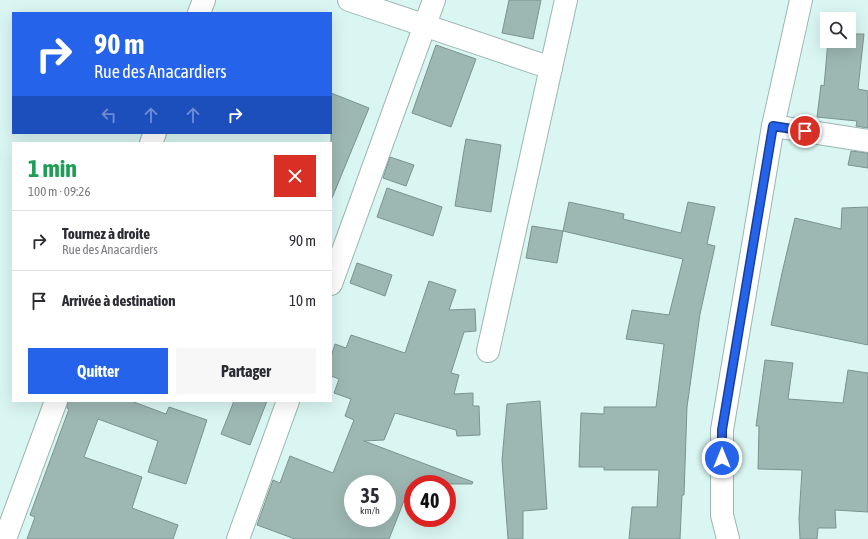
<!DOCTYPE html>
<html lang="fr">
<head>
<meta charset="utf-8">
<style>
	:root { --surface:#fff; --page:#f7f7f7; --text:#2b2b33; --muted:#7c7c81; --line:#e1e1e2; --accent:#2563eb }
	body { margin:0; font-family:"Asap Condensed",sans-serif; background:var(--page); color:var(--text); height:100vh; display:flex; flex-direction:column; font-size:15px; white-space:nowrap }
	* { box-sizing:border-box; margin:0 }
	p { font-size:13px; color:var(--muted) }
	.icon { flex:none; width:22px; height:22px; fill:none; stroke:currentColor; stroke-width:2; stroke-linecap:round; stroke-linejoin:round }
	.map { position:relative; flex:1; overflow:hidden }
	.details { position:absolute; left:12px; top:142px; width:320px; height:260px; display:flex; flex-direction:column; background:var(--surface); border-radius:0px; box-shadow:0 4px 16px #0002 }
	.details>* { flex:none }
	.hud { position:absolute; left:12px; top:12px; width:320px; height:122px; border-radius:0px; box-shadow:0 4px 16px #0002; background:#2563eb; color:#fff; overflow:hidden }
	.buttons { position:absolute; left:820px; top:12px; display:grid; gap:8px }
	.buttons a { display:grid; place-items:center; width:36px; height:36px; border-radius:0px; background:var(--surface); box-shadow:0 4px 16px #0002; font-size:20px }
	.speed { position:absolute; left:344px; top:475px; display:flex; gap:8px; font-size:20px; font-weight:700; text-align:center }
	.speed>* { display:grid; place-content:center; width:52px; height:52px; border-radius:50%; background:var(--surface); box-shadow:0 4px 16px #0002; line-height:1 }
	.speed small { font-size:10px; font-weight:400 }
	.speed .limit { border:6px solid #d22; background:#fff; color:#111 }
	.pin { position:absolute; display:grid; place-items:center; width:34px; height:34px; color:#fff; margin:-17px; border:2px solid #fff; border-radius:50%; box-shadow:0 1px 4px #0007 }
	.me { position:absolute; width:44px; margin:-22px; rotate:0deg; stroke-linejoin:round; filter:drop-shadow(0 0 3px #0008) }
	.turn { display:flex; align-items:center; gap:14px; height:84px; padding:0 16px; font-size:18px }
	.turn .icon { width:52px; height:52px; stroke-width:2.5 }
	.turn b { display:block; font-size:28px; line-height:34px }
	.lanes { display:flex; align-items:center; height:38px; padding:0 16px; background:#0003; justify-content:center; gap:20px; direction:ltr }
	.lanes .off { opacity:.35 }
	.round { display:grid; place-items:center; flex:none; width:42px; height:42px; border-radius:0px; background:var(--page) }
	.summary { display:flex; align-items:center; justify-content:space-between; height:68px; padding:0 16px }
	h1 { font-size:24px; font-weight:700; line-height:30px; color:#1e9e55 }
	.button { display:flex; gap:8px; margin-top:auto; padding:8px 16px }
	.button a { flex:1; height:46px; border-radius:0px; background:var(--accent); color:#fff; font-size:16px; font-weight:700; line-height:46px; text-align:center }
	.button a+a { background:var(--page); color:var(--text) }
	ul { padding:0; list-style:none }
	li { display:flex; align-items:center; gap:12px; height:60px; padding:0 16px; border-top:1px solid var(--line) }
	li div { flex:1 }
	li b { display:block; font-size:15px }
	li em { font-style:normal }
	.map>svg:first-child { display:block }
	.building { fill:#9db7b3; stroke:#7a9390; fill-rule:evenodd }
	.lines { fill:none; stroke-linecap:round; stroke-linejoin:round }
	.minor-casing { stroke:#9bb5b1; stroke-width:24 }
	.tertiary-casing { stroke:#9bb5b1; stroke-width:24 }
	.minor { stroke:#fff; stroke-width:22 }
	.tertiary { stroke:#fff; stroke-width:22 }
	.route-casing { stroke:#184099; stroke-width:10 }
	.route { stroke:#2563eb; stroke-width:7 }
</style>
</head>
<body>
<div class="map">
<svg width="868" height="539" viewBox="0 0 868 539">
	<rect width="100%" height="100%" fill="#daf6f2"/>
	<g class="building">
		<path d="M509 0H541L533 39 502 33Z"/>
		<path d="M849 32H855V34H864L858 89 868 91V128L856 126 857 121 817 117 821 85 824 86 828 41H849Z"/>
		<path d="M436 45 476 59 451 127 412 113Z"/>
		<path d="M331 93 369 108 332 198H331Z"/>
		<path d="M466 139 501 145 491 212 455 206 463 156Z"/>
		<path d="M851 151 868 153V168L848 165Z"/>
		<path d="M390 157 414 165 406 186 383 178Z"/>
		<path d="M387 188 442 207 433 236 377 217Z"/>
		<path d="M569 202 624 214 623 219 681 233 688 202 715 207 707 244 715 246 700 314 687 407 684 495H682L680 539H629L632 507H657L659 470H604V467H579L581 413 604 414V407H656L664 344 626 339 632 310 669 315 683 259 563 231Z"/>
		<path d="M868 207V345L771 325 782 273 795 218 841 229 842 208Z"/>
		<path d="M532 226 563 231 557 263 526 258Z"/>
		<path d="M357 263 392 275 385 296 350 283Z"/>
		<path d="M429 281 456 290 449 310 475 309 476 331 464 332 451 373 459 375 454 394 473 393V406H479L480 435 457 436 456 430 395 413 384 440 364 441 473 482 472 484H413V489L409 488 389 539H295L257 525 273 480 280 483 290 456 333 473 354 420 345 416 351 399 334 393 339 379 331 376V357L335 344 346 348 351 335 405 353ZM353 484H387V518H353Z"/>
		<path d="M765 360 793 363 788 399 843 403 848 370 868 373V512L835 510 836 528H818L817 539H800L799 518 802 470 758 469 759 426H756Z"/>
		<path d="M68 401H131L166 414 169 407 207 420 186 484 148 472 158 441 98 419 84 457 142 477 132 508 178 525 173 539H27L35 517 30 515 69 409 67 408Z"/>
		<path d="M234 401H267L250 445 221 434Z"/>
		<path d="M540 401 547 509 523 511V539H508L502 460 507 404Z"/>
	</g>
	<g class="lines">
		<defs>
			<g id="minor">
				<path d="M349 0 551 68"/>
				<path d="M199 13 204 0"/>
				<path d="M773 126 868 141"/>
				<path d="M151 143 155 133"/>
				<path d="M331 284 434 0"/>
				<path d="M488 351 566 0"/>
				<path d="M5 539 56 401"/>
				<path d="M238 539 288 401"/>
			</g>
			<path id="tertiary" d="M728 539 722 515V430L773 126 801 0"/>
		</defs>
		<use href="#minor" class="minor-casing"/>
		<use href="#tertiary" class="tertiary-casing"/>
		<use href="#minor" class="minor"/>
		<use href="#tertiary" class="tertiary"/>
	</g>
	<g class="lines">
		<defs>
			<path id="route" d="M722 458V430L773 126 805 131"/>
		</defs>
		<use href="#route" class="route-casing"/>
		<use href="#route" class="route"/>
	</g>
</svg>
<div class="buttons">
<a><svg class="icon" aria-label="search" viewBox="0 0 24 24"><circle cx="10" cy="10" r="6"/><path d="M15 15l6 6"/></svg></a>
</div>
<div class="speed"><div>35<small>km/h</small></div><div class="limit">40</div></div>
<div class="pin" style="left:805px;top:131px;background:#d93025"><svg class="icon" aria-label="arrive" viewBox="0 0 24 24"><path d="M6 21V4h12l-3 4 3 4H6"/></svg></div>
<svg class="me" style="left:722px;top:458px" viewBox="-20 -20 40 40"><circle r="17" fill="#2563eb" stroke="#fff" stroke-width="3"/><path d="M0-11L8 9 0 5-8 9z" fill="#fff"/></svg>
<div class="hud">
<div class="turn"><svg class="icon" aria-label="right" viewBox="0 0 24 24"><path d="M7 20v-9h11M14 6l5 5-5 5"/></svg><div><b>90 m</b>Rue des Anacardiers</div></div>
<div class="lanes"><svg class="icon off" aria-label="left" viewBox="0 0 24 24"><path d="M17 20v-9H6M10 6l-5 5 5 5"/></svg><svg class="icon off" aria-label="ahead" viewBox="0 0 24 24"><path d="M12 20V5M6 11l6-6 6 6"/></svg><svg class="icon off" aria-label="ahead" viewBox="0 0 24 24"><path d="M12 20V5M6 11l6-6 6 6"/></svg><svg class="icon" aria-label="right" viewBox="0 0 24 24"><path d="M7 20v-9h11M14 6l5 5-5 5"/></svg></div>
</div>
<section class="details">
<div class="summary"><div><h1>1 min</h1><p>100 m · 09:26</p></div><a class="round" style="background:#d93025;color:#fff"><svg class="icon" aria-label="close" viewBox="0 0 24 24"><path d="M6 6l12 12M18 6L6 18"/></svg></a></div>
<ul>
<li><svg class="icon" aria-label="right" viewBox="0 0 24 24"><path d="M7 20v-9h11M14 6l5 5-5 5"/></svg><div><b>Tournez à droite</b><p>Rue des Anacardiers</p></div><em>90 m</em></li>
<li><svg class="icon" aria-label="arrive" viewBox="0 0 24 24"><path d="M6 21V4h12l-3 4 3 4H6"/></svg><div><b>Arrivée à destination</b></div><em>10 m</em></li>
</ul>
<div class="button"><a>Quitter</a><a>Partager</a></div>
</section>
</div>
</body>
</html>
